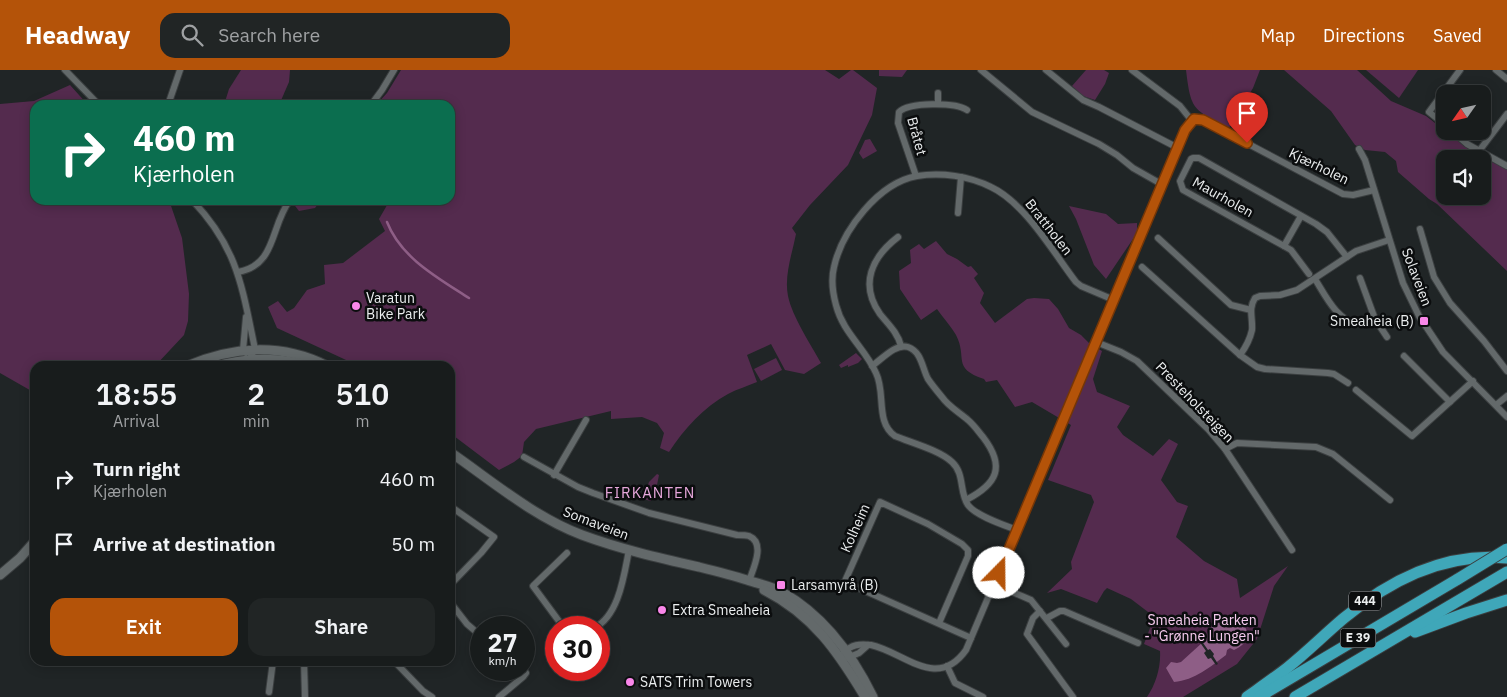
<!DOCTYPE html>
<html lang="en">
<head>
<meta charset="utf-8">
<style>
	:root { --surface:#181c1c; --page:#212525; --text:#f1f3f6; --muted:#9fa1a3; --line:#363a3b; --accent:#b45309 }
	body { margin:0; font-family:"IBM Plex Sans",sans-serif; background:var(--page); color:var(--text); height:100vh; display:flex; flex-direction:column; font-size:19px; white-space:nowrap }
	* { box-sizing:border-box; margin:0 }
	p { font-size:16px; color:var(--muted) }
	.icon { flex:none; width:28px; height:28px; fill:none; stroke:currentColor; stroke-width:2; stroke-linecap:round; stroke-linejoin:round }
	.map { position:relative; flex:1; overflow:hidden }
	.panel { position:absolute; left:30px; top:291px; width:425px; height:305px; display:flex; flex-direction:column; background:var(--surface); border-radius:15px; box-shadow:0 2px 12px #0003,0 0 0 1px var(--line) }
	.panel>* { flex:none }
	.hud { position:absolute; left:30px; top:30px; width:425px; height:105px; border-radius:15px; box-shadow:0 2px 12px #0003,0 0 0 1px var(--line); background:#0b6e4f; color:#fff; overflow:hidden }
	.needle { width:32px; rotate:236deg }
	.fabs { position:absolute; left:1436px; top:15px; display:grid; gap:10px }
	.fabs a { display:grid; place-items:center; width:55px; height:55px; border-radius:10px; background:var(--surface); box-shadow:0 2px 12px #0003,0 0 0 1px var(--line); font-size:25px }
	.speed { position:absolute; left:470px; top:546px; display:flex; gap:10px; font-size:25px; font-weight:700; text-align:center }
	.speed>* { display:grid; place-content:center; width:65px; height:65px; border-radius:50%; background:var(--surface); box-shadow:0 2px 12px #0003,0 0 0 1px var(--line); line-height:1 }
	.speed small { font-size:12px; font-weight:400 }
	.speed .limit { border:8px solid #d22; background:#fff; color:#111 }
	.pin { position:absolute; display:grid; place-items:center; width:42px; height:42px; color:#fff; margin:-51px -21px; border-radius:50% 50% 50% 0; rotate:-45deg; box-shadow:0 0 5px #0007 }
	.pin .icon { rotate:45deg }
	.me { position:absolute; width:55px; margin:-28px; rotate:22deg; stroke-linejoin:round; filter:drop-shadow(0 0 4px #0008) }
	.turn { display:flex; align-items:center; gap:18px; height:105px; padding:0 20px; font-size:22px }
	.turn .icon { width:65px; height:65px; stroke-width:2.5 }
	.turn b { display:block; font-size:35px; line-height:42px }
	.eta { display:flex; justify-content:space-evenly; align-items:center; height:85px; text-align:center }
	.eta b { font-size:30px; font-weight:600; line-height:35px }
	.button { display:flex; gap:10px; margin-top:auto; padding:10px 20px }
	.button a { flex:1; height:58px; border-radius:15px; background:var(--accent); color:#fff; font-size:20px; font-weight:600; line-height:58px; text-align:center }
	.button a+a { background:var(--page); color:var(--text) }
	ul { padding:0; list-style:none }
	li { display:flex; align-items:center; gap:15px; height:65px; padding:0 20px }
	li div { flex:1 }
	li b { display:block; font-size:19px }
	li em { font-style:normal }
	header { display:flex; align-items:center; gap:30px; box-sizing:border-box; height:70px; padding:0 25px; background:var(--accent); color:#fff }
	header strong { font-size:24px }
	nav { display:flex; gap:28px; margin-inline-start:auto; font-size:18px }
	.search { width:350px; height:45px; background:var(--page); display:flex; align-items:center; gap:12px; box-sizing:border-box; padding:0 18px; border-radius:15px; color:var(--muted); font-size:19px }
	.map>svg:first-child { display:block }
	.green { fill:#542b4e; fill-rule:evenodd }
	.water { fill:#8e5e86 }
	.pier { fill:#202526 }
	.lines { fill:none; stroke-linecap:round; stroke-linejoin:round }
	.stream { stroke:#8e5e86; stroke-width:2.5 }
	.street-casing { stroke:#3b3f40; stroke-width:8 }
	.secondary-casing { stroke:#3b3f40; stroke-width:11 }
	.highway-casing { stroke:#3b3f40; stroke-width:13 }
	.street { stroke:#63696a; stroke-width:6 }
	.secondary { stroke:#63696a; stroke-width:9 }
	.highway { stroke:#3fa7b9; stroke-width:11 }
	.highway-bridge-casing { stroke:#3b3f40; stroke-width:13; stroke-linecap:butt }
	.highway-bridge { stroke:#3fa7b9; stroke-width:11 }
	.route-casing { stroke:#753606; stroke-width:12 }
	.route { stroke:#b45309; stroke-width:9 }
	.poi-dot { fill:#f987e9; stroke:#0b0d0e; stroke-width:2 }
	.labels { text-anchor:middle; stroke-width:5; stroke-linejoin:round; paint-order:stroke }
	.shield { fill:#0b0d0e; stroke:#a8aaac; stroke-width:1 }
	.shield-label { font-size:12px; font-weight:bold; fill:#ebeeef }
	.street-label { font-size:14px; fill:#ebeeef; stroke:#0b0d0e }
	.poi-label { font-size:14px; fill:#ebeeef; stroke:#0b0d0e; text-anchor:start }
	.park-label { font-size:14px; fill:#f8ccf0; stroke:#0b0d0e }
	.neighbourhood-label { font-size:15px; letter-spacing:1px; fill:#e6a7db; stroke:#0b0d0e }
</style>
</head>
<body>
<header>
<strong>Headway</strong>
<div class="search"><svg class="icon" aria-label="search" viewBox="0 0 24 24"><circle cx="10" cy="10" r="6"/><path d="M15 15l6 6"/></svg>Search here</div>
<nav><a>Map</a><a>Directions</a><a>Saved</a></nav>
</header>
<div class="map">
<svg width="1507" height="627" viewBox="0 0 1507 627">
	<rect width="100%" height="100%" fill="#202526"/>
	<g class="green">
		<path d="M241 0H290L289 12 279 35H224L229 19Z"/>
		<path d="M401 0H825L839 9 851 0H853L877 18 872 45 848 95 810 135 792 158 796 164C792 184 784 206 788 226 792 246 811 275 821 293L804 304 785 300 771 274 747 285 757 312C748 316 737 319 728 324 704 337 684 359 669 382L660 378 664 363 657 353 642 347 611 349V341L536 359 524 372 522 386 514 392 499 400 450 363V296H359L277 258 268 237 278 231 287 242 294 238 307 220 325 214 324 195 343 193 385 161 379 149 390 130H450V35H376L387 23Z"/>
		<path d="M879 0H907L902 7 879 6Z"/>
		<path d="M1086 0H1104L1109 3 1105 14 1095 30 1083 26 1072 16Z"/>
		<path d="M1186 0H1260L1253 18 1229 58C1193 39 1191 41 1186 0Z"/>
		<path d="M1284 0H1357L1391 31 1426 46 1475 84 1507 99V201L1437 134 1429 129 1398 102 1396 91 1385 82 1365 80 1355 75 1331 41ZM1445 89H1482V126H1445Z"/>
		<path d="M1366 0H1418L1399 28Z"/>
		<path d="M70 15 88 35H35V130H169L182 168 189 224 188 251 184 265 155 296H35V323L0 303V34L34 31Z"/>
		<path d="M870 69 877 81 863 89 859 83 865 70Z"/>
		<path d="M294 130H321L315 138 299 141 292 132Z"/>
		<path d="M1069 136 1106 144 1118 154 1137 153V163L1106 209 1094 195 1076 149Z"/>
		<path d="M936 171 947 184 957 189 968 197 971 196 978 204 974 208 984 223 980 233 995 253 1027 229 1034 228 1049 229 1058 239 1069 258 1081 265 1090 274 1102 281 1093 309 1097 322 1130 336 1117 357 1123 365 1153 386 1169 369 1178 374 1161 410 1177 432 1188 436 1176 467 1204 491 1237 509 1240 528 1288 496 1274 516 1257 569 1237 594 1183 627H1147C1156 614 1161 597 1160 581L1144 574 1153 550 1152 545 1131 529 1107 518 1104 521 1097 533 1061 519 1047 523 1072 499 1071 492 1094 432 1091 425 1048 410 1071 355 1032 332 1015 337 997 310 986 312 984 309C951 298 968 288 956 265 951 256 943 248 937 239L921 250 900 219 899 201 911 193 910 180 919 174 924 179Z"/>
		<path d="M856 283 862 289 858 293 848 297V295L841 298 839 295Z"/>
		<path d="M776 288 782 300 761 311 754 299Z"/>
		<path d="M657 404 659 405 656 420 653 421 651 431 643 429 649 412Z"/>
	</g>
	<path class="water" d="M1225 549 1243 552 1249 566C1245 573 1241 577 1234 580L1230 578 1227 580 1226 585C1210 597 1195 610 1174 612L1166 598 1171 592 1177 593 1181 592 1203 572 1210 558Z"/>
	<path class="pier" d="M1201 570 1208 580 1210 579 1214 584 1213 586 1218 594 1216 595 1211 588 1208 589 1204 583 1206 581 1199 571Z"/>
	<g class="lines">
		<path class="stream" d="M387 152C401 188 438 208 469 228"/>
		<defs>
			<g id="street">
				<path d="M65 0 99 35"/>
				<path d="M981 0 1032 42 1099 74 1117 85 1133 98 1163 115"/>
				<path d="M1046 0 1083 30 1099 37 1178 78"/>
				<path d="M1132 0 1180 36 1192 51"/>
				<path d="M1496 0 1507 9"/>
				<path d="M938 34V23"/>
				<path d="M168 35 180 0"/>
				<path d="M371 35 382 20 394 0"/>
				<path d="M1192 51 1198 49 1203 50 1343 124 1353 125 1374 120"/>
				<path d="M1445 55 1429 42 1460 0"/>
				<path d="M1452 61 1467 74 1507 96"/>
				<path d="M1359 79 1365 90 1403 213 1419 246 1443 282 1507 347"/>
				<path d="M1473 89 1507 44"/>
				<path d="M916 106 898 53 899 42C909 32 955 32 967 40"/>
				<path d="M192 130C238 178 242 217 255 279L249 290"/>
				<path d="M958 143 961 107"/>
				<path d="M1420 159 1434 207 1450 233 1484 271 1507 301"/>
				<path d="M898 167C872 187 859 214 880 244 888 254 898 263 901 276"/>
				<path d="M1158 168 1231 235 1251 240"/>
				<path d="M1284 176 1301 146"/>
				<path d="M1142 197 1240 285 1257 297 1265 299 1328 303 1334 304 1348 313"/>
				<path d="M238 202C277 195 270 156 290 130"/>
				<path d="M1309 204 1291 180 1284 176 1183 120 1180 111 1191 89 1193 88H1199L1316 154 1327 162 1347 187"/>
				<path d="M1315 209C1325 225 1338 253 1360 254 1365 254 1371 251 1375 249L1360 208"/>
				<path d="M1375 249 1387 267"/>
				<path d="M1096 272 1121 282 1137 291 1208 359 1225 379 1292 480"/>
				<path d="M246 283 243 280 246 247"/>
				<path d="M1240 285C1246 277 1250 269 1252 260 1253 248 1248 239 1255 228L1260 226 1280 225 1297 220 1356 181 1389 170"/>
				<path d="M1404 286 1450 332"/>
				<path d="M872 296C882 289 896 273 908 277 922 282 922 298 928 309 932 315 937 321 942 327 949 337 959 342 968 350 974 355 978 361 983 367 1006 397 997 414 966 430"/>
				<path d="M1356 320 1412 366 1473 311"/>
				<path d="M1496 335 1507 326"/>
				<path d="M1225 379 1237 373 1316 377 1333 384 1390 430"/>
				<path d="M524 387 578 417 593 423 649 443 737 465C740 465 746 465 749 466 766 473 753 499 749 511"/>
				<path d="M554 405 586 350"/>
				<path d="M450 436 494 467 481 483 450 515"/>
				<path d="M1017 460C1004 455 976 446 968 435 959 422 965 404 952 392 939 380 912 373 895 366 875 352 886 323 876 303 865 278 843 263 836 235 833 224 831 209 834 197 842 161 878 113 917 106 941 102 969 106 991 117 1025 133 1053 182 1076 212L1081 216 1114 230"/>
				<path d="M994 514 1031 530 1066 574"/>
				<path d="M450 532 467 554 481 566"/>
				<path d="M1040 541 1033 548 1027 564 1073 627"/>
				<path d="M1047 548 1060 541H1064L1138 573"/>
				<path d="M939 553 968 486V480L962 474 928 454 880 432 845 511 852 515 971 568"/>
				<path d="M564 558 533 516 567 483"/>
				<path d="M594 558C619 546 624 505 629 480"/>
				<path d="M844 583C851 574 860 574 871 575 904 582 937 621 966 580L1185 60 1192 51"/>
				<path d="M847 588 859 583 868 575"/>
				<path d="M304 591 305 627"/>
				<path d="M394 591 423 621 432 627"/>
				<path d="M947 596 955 613 983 627"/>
				<path d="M269 622 273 591"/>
				<path d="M499 627 523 607 526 603 524 600"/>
			</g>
			<g id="secondary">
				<path d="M187 296C233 276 282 273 327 296"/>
				<path d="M215 296C246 288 278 286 308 296"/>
				<path d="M450 382C492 411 534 447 582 465 620 479 659 488 699 497 715 501 731 505 747 510 759 514 771 516 782 522 823 545 853 586 873 627"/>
				<path d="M0 505 20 488 35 471"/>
				<path d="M764 520C813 545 838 582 865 627"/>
			</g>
			<g id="highway">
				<path d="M1415 562 1466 543 1507 530"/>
				<path d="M1247 627C1261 617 1274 608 1287 598 1307 582 1325 564 1344 548 1391 509 1445 482 1507 488"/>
				<path d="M1259 627 1458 509"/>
				<path d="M1295 627 1507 502"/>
			</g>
		</defs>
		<use href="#street" class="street-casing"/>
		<use href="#secondary" class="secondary-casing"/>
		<use href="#highway" class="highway-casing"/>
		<use href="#street" class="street"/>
		<use href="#secondary" class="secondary"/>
		<use href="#highway" class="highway"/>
		<defs>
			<path id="highway-bridge" d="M1458 509 1507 479"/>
		</defs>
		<use href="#highway-bridge" class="highway-bridge-casing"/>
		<use href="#highway-bridge" class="highway-bridge"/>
	</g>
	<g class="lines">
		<defs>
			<path id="route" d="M999 503 1185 60 1194 49 1203 50 1247 73"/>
		</defs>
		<use href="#route" class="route-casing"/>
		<use href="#route" class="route"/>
	</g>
	<g class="poi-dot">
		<circle cx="356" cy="236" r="5"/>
		<rect x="1419" y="246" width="10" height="10" rx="2.5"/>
		<rect x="776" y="510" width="10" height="10" rx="2.5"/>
		<circle cx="662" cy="540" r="5"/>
		<circle cx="630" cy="612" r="5"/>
	</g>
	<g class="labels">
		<g class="shield">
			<rect x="1349" y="521.5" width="32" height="19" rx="4"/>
			<rect x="1340.5" y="558.5" width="35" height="19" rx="4"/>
		</g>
		<g class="shield-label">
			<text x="1365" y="535">444</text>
			<text x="1358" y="572">E 39</text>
		</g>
		<g class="street-label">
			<text transform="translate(917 66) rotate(75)" y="5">Bråtet</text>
			<text transform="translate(1319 96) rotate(26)" y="5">Kjærholen</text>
			<text transform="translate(1223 127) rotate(29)" y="5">Maurholen</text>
			<text transform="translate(1049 157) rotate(52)" y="5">Brattholen</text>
			<text transform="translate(1417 207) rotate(69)" y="5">Solaveien</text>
			<text transform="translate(1195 332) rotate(46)" y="5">Presteholsteigen</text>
			<text transform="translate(596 453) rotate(21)" y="5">Somaveien</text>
			<text transform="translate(855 458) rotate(-66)" y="5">Kolheim</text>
		</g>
		<g class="poi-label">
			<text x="366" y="233">Varatun<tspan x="366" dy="16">Bike Park</tspan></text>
			<text x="1414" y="256" text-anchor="end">Smeaheia (B)</text>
			<text x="791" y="520">Larsamyrå (B)</text>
			<text x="672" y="545">Extra Smeaheia</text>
			<text x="640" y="617">SATS Trim Towers</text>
		</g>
		<g class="park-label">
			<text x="1202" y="555">Smeaheia Parken<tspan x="1202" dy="16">- "Grønne Lungen"</tspan></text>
		</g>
		<g class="neighbourhood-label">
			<text x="650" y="428">FIRKANTEN</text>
		</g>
	</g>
</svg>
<div class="fabs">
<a><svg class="needle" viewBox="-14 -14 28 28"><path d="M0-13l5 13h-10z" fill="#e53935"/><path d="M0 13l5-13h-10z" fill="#9fa1a3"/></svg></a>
<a><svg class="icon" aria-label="sound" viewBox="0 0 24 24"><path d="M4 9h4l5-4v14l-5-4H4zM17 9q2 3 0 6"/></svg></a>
</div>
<div class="speed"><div>27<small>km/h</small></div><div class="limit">30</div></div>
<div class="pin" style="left:1247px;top:73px;background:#d93025"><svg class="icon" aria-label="arrive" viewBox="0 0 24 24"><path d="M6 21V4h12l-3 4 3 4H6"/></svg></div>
<svg class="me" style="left:999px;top:503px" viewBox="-20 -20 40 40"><circle r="19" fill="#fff"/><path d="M0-13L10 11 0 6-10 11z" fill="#b45309"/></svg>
<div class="hud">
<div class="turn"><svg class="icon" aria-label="right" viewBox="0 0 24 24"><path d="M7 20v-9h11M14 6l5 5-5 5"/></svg><div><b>460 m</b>Kjærholen</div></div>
</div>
<section class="panel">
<div class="eta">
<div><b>18:55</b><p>Arrival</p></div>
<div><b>2</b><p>min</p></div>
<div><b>510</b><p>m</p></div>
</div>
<ul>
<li><svg class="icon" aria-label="right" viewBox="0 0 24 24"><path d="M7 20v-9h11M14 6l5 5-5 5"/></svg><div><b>Turn right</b><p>Kjærholen</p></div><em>460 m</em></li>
<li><svg class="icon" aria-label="arrive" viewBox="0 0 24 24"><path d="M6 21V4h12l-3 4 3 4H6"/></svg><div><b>Arrive at destination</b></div><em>50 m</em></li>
</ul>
<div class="button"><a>Exit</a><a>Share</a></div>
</section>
</div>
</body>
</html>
